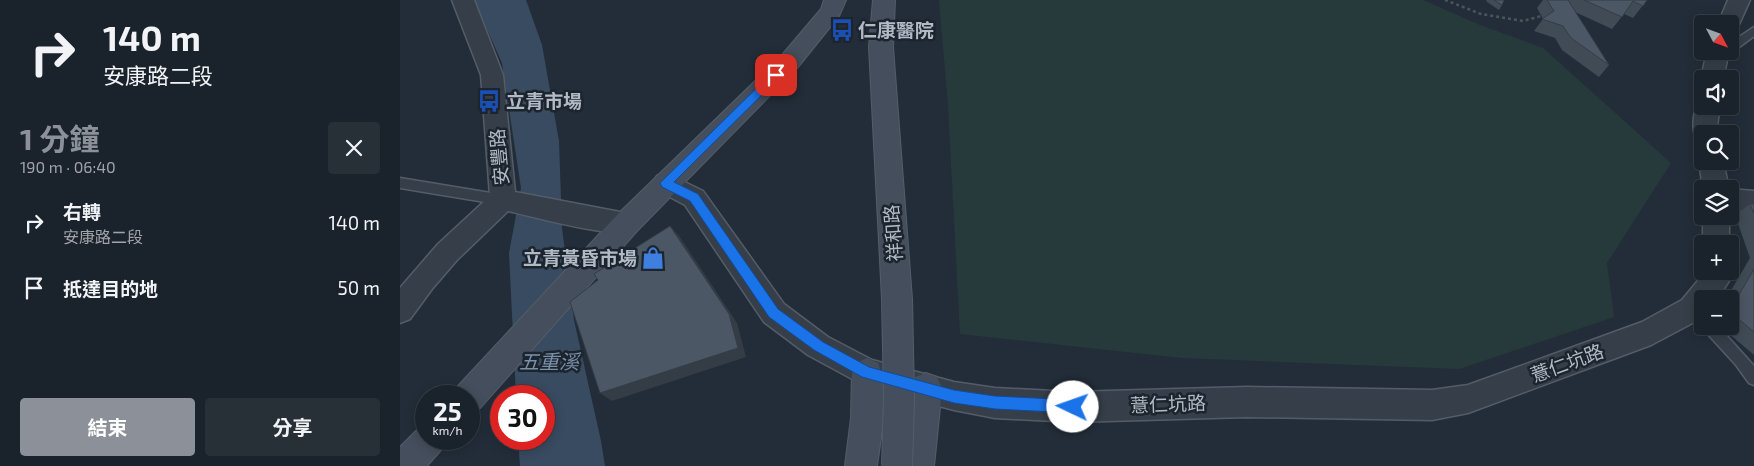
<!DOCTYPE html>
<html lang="zh-TW">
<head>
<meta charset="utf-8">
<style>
	:root { --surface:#1a222b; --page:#272f37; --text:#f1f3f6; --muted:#9fa4a9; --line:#383f47; --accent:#8c9099 }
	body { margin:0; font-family:"Exo 2","Noto Sans TC",sans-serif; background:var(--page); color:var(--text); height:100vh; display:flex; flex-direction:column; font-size:19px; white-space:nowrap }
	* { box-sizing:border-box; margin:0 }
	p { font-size:16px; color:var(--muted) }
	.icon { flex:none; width:28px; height:28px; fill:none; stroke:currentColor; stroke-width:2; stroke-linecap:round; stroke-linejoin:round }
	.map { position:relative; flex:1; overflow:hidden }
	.details { display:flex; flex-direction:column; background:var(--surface); width:400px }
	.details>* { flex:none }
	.banner { background:#1a222b; color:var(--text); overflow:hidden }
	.needle { width:32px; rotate:131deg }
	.fabs { position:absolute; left:1294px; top:15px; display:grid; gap:10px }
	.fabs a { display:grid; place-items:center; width:45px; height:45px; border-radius:5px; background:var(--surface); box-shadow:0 2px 12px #0003,0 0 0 1px var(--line); font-size:25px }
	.speed { position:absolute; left:15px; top:385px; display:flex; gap:10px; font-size:25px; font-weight:700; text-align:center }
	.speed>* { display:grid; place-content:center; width:65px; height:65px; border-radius:50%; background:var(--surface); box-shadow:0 2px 12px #0003,0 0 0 1px var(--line); line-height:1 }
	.speed small { font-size:12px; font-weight:400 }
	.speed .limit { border:8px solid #d22; background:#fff; color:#111 }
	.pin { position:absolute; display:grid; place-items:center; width:42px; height:42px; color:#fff; margin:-21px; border-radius:10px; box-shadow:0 2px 8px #0006 }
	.me { position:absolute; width:55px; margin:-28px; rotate:273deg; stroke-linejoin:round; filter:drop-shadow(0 0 4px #0008) }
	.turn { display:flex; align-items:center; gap:18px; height:105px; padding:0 20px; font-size:22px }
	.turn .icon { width:65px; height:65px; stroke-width:2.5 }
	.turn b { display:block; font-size:35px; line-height:42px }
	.round { display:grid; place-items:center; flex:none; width:52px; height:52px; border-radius:5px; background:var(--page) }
	.summary { display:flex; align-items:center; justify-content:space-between; height:85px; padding:0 20px }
	h1 { font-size:30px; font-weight:700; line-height:38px; color:var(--accent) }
	.action { display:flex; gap:10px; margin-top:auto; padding:10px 20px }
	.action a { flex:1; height:58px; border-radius:5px; background:var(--accent); color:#fff; font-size:20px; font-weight:700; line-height:58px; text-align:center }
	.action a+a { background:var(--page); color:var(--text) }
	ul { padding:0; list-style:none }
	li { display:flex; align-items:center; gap:15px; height:65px; padding:0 20px }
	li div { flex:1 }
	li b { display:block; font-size:19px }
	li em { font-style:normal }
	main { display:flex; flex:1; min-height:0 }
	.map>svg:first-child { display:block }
	.green { fill:#263a3b }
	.water { fill:#394b61 }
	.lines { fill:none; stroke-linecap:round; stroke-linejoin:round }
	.lane-casing { stroke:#545d67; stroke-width:3 }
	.street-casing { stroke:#545d67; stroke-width:3 }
	.secondary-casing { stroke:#545d67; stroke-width:2 }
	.path { stroke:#455759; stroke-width:2.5; stroke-dasharray:3 3; stroke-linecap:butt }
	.lane { fill:#363f49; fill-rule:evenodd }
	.street { fill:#363f49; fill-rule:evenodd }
	.secondary { fill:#454e5c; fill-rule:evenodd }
	.secondary-bridge-casing { stroke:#545d67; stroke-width:32; stroke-linecap:butt }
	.secondary-bridge { stroke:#454e5c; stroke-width:30 }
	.wall { fill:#404b56 }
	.shaded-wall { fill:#343d46 }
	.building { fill:#4b5764; stroke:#343d46 }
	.route { fill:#1a73e8; stroke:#114b97 }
	.labels { text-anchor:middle; stroke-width:5; stroke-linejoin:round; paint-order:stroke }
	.poi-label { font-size:19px; font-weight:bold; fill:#b1bac5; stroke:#1c242e; text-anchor:start }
	.street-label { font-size:19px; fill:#b1bac5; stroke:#1c242e }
	.water-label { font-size:20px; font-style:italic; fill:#7b91ab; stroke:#1c242e }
</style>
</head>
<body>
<main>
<section class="details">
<div class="banner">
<div class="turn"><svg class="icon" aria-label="right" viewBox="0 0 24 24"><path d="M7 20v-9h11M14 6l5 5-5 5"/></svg><div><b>140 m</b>安康路二段</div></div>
</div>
<div class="summary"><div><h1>1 分鐘</h1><p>190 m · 06:40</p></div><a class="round"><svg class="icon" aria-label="close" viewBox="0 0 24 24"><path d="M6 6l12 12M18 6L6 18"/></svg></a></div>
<ul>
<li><svg class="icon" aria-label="right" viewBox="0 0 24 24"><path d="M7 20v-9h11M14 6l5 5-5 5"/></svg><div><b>右轉</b><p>安康路二段</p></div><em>140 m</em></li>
<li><svg class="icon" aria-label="arrive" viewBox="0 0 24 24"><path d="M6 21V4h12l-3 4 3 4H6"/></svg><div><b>抵達目的地</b></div><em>50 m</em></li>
</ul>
<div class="action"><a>結束</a><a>分享</a></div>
</section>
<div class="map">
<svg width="1354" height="466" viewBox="0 0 1354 466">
	<rect width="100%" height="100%" fill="#232d39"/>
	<path class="green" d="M539 0H1023L1080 25 1143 48 1271 163 1207 263 1214 317 1059 369 782 358 560 334 548 105Z"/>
	<path class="water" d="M74 0H126L142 45 159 141 162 228 174 320 201 441 205 466H120L118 439H144V396H116L109 253 121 188 102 63Z"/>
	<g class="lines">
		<defs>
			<g id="lane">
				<path d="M1354 27V36L1334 51H1328H1330V43Z"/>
				<path d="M0 178 103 195 107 196 109 200 107 204 103 205 0 188Z"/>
				<path d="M1302 325 1318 326 1354 366V385L1349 383 1336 365 1304 330Z"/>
			</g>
			<g id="street">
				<path d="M52 0H74L103 75 115 192 236 215 240 223 236 231C213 239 135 217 108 211L57 260 32 289 10 319 0 323V288L38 244 90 196 81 75Z"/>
				<path d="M1328 0H1350L1337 29 1330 31V24H1318Z"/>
				<path d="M1307 51H1329L1323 79H1302V82L1301 79Z"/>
				<path d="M1302 99V106H1320L1317 126 1318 134H1302V142L1297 141C1291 128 1293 112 1300 100Z"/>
				<path d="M1302 154V161H1323L1329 189H1303L1299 161Z"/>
				<path d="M266 173 303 191 384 304 428 337 472 360 554 382 595 388 673 392 847 387 1032 390 1068 385 1242 322 1282 300 1301 277 1302 269V271H1329V281L1317 299H1302V318L1251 345 1068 413 1032 420 847 417 673 422 595 418 554 410 467 387 408 355 364 322 285 205 257 190 253 183 257 176Z"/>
				<path d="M1329 189H1330L1354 191V213L1330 209Z"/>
				<rect x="1303" y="216" width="26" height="28"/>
			</g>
			<g id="secondary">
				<path d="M424 0H446L439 16 398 67 237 231 80 408 69 412V396H54L58 386 217 215 382 55 421 9Z"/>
				<path d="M473 0H495L493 47 512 299 507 308 497 312 487 308 482 299 469 47Z"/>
				<path d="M467 358 478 363C490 391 481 436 477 466H445L451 418 452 373 456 363Z"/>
				<path d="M526 373 537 377 542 388 534 466H502L510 388 515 377Z"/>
				<path d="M26 424V439H46L41 450 27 466H0V447L19 428Z"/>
			</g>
		</defs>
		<use href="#lane" class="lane-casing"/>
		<use href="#street" class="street-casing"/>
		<use href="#secondary" class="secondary-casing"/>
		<path class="path" d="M1045 0 1081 14 1123 21 1145 15"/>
		<use href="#lane" class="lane"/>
		<use href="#street" class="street"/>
		<use href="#secondary" class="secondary"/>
		<defs>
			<path id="secondary-bridge" d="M497 299 499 398 497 466"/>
		</defs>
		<use href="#secondary-bridge" class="secondary-bridge-casing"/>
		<use href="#secondary-bridge" class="secondary-bridge"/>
	</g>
	<g class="wall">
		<path d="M1086 0H1104L1102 5 1099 10 1087 2Z"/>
		<path d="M1143 0H1247L1233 18 1224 14 1212 29 1175 12 1209 65 1199 77 1162 50 1155 38 1134 31 1143 19 1137 8Z"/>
		<path d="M1350 204H1354V355L1320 326H1330V299H1326L1350 258 1335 215Z"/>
	</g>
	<path class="shaded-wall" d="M270 226 279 236 337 323 346 357 212 401 200 393Z"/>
	<g class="building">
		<path d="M1094 0H1104L1102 5Z"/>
		<path d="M1147 0H1168L1209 65 1171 38 1163 26 1142 19 1154 11Z"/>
		<path d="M1184 0H1247L1243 6 1233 1 1222 17Z"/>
		<path d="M1350 204H1354V214Z"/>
		<path d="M270 226 329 314 338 348 200 393 170 302 198 280 194 274Z"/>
		<path d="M1354 269V332L1330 312V310Z"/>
	</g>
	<path class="route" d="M376 71 381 75 380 77 274 182 298 194 378 309 423 342 469 367 554 390 595 396 673 400 677 402 679 407 677 411 673 413 595 409 554 403 462 377 414 350 369 317 290 201 262 187 260 183 373 72Z"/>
	<defs>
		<symbol id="bus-bare" viewBox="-9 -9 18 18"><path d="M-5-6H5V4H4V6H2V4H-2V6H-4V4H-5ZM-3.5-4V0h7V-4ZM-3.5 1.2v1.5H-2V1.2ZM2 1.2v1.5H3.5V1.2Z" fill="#1a4fb4" stroke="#1c242e" stroke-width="2.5" paint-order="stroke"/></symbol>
		<symbol id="shop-bare" viewBox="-9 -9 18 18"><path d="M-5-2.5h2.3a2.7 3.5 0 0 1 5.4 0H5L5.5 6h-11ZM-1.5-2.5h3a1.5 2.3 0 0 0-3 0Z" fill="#3f7fe0" stroke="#1c242e" stroke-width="2.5" paint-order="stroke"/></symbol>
	</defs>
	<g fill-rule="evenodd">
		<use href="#bus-bare" x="426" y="14" width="32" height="32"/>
		<use href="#bus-bare" x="73" y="85" width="32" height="32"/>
		<use href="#shop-bare" x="237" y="242" width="32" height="32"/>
	</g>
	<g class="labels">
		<g class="poi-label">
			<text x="458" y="37">仁康醫院</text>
			<text x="106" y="108">立青市場</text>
			<text x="237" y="265" text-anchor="end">立青黃昏市場</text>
		</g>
		<g class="street-label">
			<text transform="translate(99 157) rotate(-95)" y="7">安豐路</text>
			<text transform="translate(493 233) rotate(-94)" y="7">祥和路</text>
			<text transform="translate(1167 363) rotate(-20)" y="7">薏仁坑路</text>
			<text transform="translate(768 404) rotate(-2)" y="7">薏仁坑路</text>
		</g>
		<g class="water-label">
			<text x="149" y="369">五重溪</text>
		</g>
	</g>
</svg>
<div class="fabs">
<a><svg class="needle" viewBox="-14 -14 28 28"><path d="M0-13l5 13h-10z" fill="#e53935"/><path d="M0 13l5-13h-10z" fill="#9fa4a9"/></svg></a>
<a><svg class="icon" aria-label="sound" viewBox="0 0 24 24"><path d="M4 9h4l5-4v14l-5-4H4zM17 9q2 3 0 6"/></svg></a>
<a><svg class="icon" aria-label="search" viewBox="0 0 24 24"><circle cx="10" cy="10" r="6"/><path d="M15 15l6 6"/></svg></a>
<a><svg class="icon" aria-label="layers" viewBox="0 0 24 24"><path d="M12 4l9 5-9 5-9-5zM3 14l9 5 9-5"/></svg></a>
<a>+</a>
<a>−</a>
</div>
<div class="speed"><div>25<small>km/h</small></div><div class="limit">30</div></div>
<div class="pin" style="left:376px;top:75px;background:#d93025"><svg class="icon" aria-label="arrive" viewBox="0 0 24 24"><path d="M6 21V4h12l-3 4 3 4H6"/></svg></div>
<svg class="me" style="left:673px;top:407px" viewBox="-20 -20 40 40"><circle r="19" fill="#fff"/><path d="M0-13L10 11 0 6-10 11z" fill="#1a73e8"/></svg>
</div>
</main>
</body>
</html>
